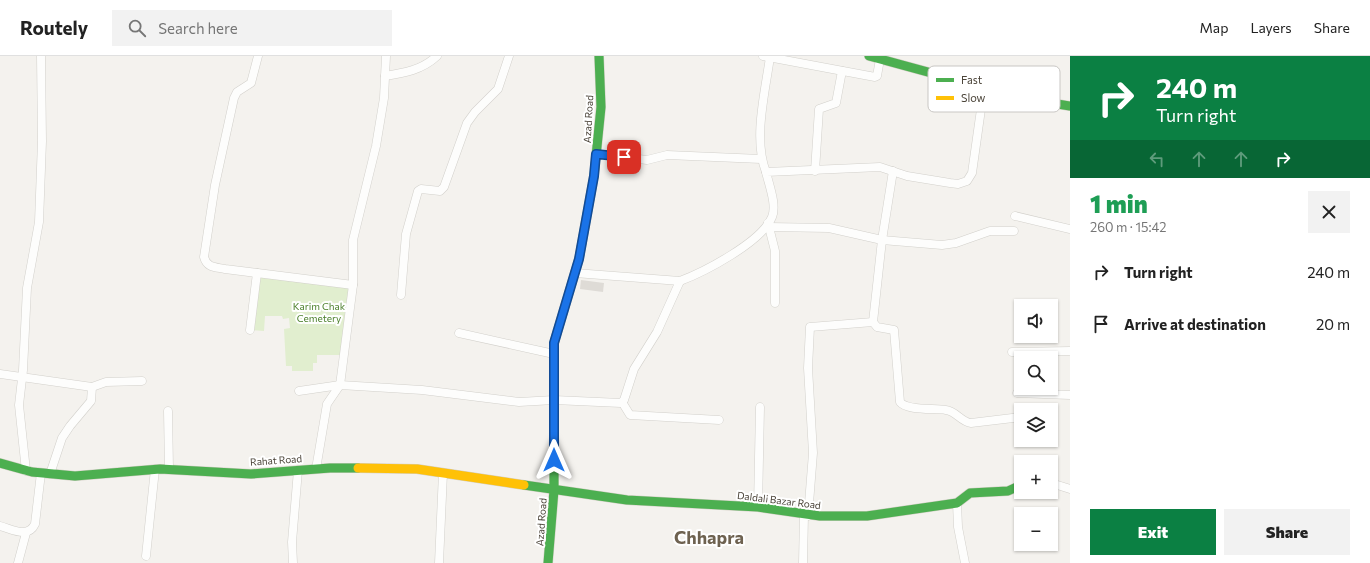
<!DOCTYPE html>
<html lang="en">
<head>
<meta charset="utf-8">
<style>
	:root { --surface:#fff; --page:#f2f2f2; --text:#222; --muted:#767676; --line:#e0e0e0; --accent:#0b8043 }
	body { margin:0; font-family:Commissioner,sans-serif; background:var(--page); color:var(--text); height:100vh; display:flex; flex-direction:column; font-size:15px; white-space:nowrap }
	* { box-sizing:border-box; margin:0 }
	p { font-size:13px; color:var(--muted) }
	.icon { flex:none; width:22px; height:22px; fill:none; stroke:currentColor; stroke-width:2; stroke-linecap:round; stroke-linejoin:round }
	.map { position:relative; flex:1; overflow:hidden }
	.side { display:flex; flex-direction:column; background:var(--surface); width:300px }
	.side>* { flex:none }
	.banner { background:#0b8043; color:#fff; overflow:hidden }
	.controls { position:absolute; left:1014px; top:243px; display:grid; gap:8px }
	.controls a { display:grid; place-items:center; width:44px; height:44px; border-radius:0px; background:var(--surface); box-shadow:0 1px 3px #0004; font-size:20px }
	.pin { position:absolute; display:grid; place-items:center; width:34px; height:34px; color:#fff; margin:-17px; border-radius:8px; box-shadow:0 2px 6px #0006 }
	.me { position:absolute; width:44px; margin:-22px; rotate:0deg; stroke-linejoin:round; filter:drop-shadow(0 0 3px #0008) }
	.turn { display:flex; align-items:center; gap:14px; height:84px; padding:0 20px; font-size:18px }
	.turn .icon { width:52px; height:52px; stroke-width:2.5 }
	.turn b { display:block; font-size:28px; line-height:34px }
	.lanes { display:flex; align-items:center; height:38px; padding:0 20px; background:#0003; justify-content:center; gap:20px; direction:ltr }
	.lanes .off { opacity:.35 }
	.round { display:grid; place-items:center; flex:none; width:42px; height:42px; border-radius:0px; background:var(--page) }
	.headline { display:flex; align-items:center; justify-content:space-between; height:68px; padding:0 20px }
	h1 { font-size:24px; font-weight:800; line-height:30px; color:#1e9e55 }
	.primary-button { display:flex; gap:8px; margin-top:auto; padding:8px 20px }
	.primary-button a { flex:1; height:46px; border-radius:0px; background:var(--accent); color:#fff; font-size:16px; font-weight:800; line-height:46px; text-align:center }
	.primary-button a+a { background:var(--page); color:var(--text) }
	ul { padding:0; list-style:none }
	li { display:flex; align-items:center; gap:12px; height:52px; padding:0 20px }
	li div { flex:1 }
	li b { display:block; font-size:15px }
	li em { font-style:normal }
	header { display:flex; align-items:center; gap:24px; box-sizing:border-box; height:56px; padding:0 20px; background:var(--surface); border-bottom:1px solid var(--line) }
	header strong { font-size:19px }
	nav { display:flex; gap:22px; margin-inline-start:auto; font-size:14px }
	.search { width:280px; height:36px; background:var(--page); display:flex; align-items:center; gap:10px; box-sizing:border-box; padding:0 14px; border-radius:0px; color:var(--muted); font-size:15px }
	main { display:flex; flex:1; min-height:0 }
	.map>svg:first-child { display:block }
	.green { fill:#e1eecf }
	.building { fill:#dedbd6 }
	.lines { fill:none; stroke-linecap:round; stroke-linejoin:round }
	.street-casing { stroke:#d2d0cb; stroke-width:9 }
	.fast-casing { stroke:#d3cfc5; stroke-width:10 }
	.slow-casing { stroke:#d3cfc5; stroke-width:10 }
	.street { stroke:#fdfdfc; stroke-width:8 }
	.fast { stroke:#4caf50; stroke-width:9 }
	.slow { stroke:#ffc107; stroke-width:9 }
	.route-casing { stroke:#114b97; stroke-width:10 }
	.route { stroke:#1a73e8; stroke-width:7 }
	.labels { text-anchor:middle; stroke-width:4; stroke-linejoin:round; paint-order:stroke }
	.street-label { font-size:10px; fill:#4b4439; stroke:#fff }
	.park-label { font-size:10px; fill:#4a7f2a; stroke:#fff }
	.town-label { font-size:18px; font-weight:bold; fill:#6e6250; stroke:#fff }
	.key { fill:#fff; stroke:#c9c7c4; stroke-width:1 }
	.key-label { font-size:11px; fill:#4b4439 }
</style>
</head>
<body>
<header>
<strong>Routely</strong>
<div class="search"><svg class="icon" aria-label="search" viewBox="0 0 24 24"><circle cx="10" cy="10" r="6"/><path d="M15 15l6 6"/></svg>Search here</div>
<nav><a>Map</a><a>Layers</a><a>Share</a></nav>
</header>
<main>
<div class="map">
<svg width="1070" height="507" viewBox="0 0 1070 507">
	<rect width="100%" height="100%" fill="#f4f2ee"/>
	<path class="green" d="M257 217 353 229 343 299H317V307H313V315H292V310H286L284 273 290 272 289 262 283 263 282 260H265L264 275 250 274Z"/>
	<path class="building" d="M581 224 604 227 603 236 580 233Z"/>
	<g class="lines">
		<defs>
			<g id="street">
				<path d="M258 0 251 27 237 36 234 42 215 129 204 201C207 212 215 211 225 213L353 229"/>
				<path d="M763 0 875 21 877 20 880 3"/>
				<path d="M385 20C404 17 422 14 437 0"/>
				<path d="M596 98 647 104 667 99 761 103"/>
				<path d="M815 115 819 53 836 47 842 15"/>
				<path d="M893 115 882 184 873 266 877 271 894 274 900 346C907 355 934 352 946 354 956 355 961 366 971 367L1021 361"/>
				<path d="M766 116C753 83 765 37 770 1"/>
				<path d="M1015 160 1070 173"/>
				<path d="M768 167 775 195V247"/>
				<path d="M769 171 829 172 882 184 942 189 956 187 990 175H1014"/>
				<path d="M575 217 680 225C704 216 762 186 772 161 777 149 769 129 766 116L880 111 907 120 950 127 958 128 967 125 972 117 984 32"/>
				<path d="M401 239 406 178 418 135 421 133 440 135 444 131 467 67 475 56 498 33 509 0"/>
				<path d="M250 274 257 217"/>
				<path d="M459 277 554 298"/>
				<path d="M1012 296 1070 295"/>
				<path d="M0 318 92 331 106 326 142 325"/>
				<path d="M299 335 340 329 422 334 519 346 554 344 621 347 624 344 634 313 657 276 680 225"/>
				<path d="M1017 337 1070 339"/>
				<path d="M622 346 630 359 719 364"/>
				<path d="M168 355 169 413"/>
				<path d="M316 413 327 348 340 329 353 229V184L376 90 384 42 386 0"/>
				<path d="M26 415 19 349 23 314 27 232 39 166 42 85 41 0"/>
				<path d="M50 418 62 382 70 370 91 345 92 331"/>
				<path d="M1051 427 1070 433"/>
				<path d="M957 447 958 471 965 507"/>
				<path d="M758 451 760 351"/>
				<path d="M808 460 813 397 808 312 810 271 873 266"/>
				<path d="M0 470C12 473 28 483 35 468L41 417"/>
				<path d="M146 500 155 413"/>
				<path d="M18 507 26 477"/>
				<path d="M293 507 292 486 298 414"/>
				<path d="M439 507 443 417"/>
				<path d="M803 507 804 459"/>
			</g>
			<g id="fast">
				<path d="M869 0 1027 43 1070 50"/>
				<path d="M0 407 32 416 75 420 160 413 251 418 330 412H358"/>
				<path d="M524 429 627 444 758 451 820 460H867L957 447 970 437 1008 435 1021 429"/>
				<path d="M548 507 554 434V287L579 203 594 120 601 51 599 0"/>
			</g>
			<path id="slow" d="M358 412 417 413 524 429"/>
		</defs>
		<use href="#street" class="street-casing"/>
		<use href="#fast" class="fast-casing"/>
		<use href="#slow" class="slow-casing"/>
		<use href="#street" class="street"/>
		<use href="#fast" class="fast"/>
		<use href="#slow" class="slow"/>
	</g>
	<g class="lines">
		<defs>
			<path id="route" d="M554 404V287L579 203 594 120 596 98 624 101"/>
		</defs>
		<use href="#route" class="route-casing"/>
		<use href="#route" class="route"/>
	</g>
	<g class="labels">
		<g class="street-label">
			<text transform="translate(588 63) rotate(-87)" y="4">Azad Road</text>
			<text transform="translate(276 404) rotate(-4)" y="4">Rahat Road</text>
			<text transform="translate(779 444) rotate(7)" y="4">Daldali Bazar Road</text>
			<text transform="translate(541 466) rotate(-86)" y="4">Azad Road</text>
		</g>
		<g class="park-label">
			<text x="319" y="254">Karim Chak<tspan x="319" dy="12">Cemetery</tspan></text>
		</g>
		<g class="town-label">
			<text x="709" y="488">Chhapra</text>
		</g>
	</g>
	<rect x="928" y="10" width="132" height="46" rx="6" class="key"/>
	<rect x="936" y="22" width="18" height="4" fill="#4caf50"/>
	<rect x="936" y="40" width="18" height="4" fill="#ffc107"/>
	<g class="key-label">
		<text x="961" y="28">Fast</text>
		<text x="961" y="46">Slow</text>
	</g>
</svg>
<div class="controls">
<a><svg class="icon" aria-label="sound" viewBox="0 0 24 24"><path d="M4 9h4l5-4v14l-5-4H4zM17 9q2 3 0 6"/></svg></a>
<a><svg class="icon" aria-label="search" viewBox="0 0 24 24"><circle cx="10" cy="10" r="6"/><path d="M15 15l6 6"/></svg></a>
<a><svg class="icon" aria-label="layers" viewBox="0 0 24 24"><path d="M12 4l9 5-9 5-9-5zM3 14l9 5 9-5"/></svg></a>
<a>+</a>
<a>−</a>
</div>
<div class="pin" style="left:624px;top:101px;background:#d93025"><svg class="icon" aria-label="arrive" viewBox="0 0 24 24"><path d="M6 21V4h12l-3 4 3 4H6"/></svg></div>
<svg class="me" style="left:554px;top:404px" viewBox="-20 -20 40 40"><path d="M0-17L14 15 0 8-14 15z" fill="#1a73e8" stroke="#fff" stroke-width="4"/></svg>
</div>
<section class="side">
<div class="banner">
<div class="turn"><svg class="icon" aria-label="right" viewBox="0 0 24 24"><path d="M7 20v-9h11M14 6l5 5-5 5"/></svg><div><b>240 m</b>Turn right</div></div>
<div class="lanes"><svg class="icon off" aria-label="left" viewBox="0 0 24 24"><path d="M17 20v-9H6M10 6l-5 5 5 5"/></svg><svg class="icon off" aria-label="ahead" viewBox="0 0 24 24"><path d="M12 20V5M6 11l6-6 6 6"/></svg><svg class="icon off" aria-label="ahead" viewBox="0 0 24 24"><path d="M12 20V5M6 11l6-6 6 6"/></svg><svg class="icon" aria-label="right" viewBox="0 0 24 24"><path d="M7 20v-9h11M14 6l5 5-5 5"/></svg></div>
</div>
<div class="headline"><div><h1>1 min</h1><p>260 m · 15:42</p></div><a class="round"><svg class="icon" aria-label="close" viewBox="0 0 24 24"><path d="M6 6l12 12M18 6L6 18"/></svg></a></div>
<ul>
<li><svg class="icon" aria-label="right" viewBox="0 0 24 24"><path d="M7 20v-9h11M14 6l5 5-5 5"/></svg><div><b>Turn right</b></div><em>240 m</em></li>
<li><svg class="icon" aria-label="arrive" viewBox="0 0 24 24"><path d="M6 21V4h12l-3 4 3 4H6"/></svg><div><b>Arrive at destination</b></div><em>20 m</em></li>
</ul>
<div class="primary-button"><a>Exit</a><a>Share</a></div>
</section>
</main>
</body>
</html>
